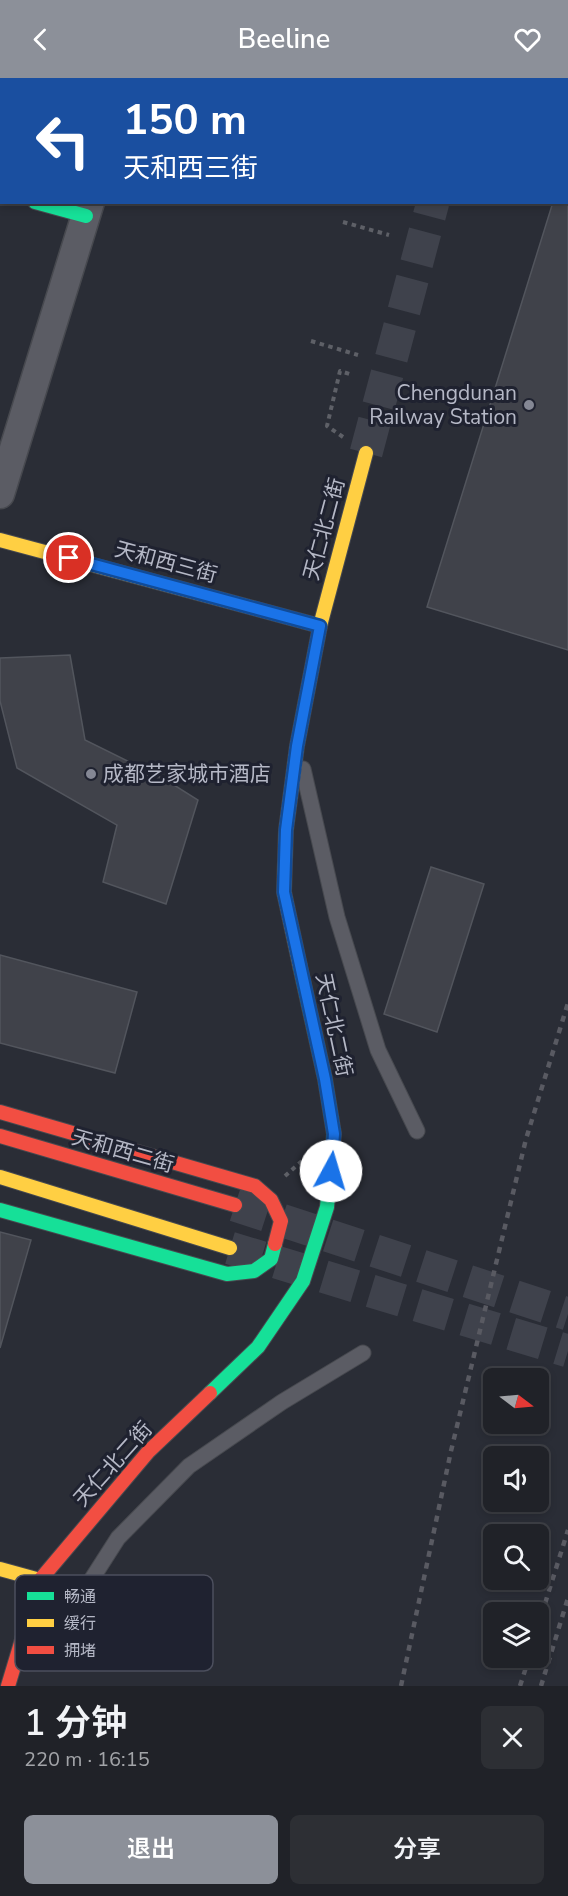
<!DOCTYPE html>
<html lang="zh">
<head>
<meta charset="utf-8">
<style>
	:root { --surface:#202228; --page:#2d2f34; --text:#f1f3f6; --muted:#a2a4a8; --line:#3d3f45; --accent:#8c9099 }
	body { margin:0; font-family:"Nunito Sans","Noto Sans SC",sans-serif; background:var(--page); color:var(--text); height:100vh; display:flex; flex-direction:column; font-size:22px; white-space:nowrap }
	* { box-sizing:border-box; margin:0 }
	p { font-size:20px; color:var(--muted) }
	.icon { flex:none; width:33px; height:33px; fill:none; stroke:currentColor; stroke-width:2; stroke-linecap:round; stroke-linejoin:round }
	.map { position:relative; height:1608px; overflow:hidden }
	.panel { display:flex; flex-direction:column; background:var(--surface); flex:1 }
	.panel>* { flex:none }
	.top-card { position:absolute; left:0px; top:0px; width:568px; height:126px; box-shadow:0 3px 9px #0003,0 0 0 2px var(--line); background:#1a4fa0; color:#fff; overflow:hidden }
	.needle { width:39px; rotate:106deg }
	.buttons { position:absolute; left:483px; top:1290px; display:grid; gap:12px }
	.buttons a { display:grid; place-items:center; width:66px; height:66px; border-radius:9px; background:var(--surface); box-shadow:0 3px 9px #0003,0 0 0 2px var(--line); font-size:30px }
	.pin { position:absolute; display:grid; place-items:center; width:51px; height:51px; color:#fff; margin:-26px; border:3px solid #fff; border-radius:50%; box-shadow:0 2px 6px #0007 }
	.me { position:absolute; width:66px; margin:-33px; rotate:6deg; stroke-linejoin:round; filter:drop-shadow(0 0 4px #0008) }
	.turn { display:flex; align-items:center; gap:21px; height:126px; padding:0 24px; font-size:27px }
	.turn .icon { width:78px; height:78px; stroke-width:2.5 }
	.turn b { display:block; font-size:42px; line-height:51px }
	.round { display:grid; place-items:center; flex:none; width:63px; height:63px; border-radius:9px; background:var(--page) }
	.headline { display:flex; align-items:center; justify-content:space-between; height:102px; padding:0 24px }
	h1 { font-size:36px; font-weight:600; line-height:45px }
	.button { display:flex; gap:12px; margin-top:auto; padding:12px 24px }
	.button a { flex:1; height:69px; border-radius:9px; background:var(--accent); color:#fff; font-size:24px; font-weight:600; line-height:69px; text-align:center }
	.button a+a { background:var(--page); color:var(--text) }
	header { display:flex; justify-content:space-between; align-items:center; height:78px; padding:0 24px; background:var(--accent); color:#fff; font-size:27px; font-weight:600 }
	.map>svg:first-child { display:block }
	.building { fill:#40424a; stroke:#52555d; stroke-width:1.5 }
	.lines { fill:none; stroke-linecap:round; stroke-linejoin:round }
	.secondary-tunnel { stroke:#3f424c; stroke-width:33; stroke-dasharray:33 16; stroke-linecap:butt }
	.lane-casing { stroke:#47494f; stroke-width:17 }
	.street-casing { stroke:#47494f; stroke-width:31 }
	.fast-casing { stroke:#47494f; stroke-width:16 }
	.slow-casing { stroke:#47494f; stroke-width:16 }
	.jam-casing { stroke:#47494f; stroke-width:16 }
	.path { stroke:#5e6067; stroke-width:4; stroke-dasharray:4.5 4.5; stroke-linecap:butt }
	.lane { stroke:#5b5c64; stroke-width:15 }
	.street { stroke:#5b5c64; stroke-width:28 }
	.fast { stroke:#16e098; stroke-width:14 }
	.slow { stroke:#ffcf43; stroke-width:14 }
	.jam { stroke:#f24e42; stroke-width:14 }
	.rail { stroke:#595a62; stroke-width:4.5; stroke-dasharray:6 6; stroke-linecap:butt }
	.route-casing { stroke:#114b97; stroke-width:15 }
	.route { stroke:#1a73e8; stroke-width:10 }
	.poi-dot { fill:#848794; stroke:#1f2230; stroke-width:2 }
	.labels { text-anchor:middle; stroke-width:6; stroke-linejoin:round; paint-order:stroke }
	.poi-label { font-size:21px; fill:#b5b8c6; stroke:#1f2230; text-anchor:end }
	.street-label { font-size:21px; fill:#b5b8c6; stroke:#1f2230 }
	.key { fill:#1f2230; stroke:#4c4f5d; stroke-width:1.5 }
	.key-label { font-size:16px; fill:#b5b8c6 }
</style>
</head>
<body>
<header><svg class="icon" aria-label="back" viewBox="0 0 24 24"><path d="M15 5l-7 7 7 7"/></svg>Beeline<svg class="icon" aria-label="heart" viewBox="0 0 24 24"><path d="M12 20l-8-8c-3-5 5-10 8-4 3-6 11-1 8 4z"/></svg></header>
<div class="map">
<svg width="568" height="1608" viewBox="0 0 568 1608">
	<rect width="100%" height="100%" fill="#2a2d36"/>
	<g class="building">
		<path d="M568 77V572L427 529 553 124H567Z"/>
		<path d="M70 577 85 662 166 702 198 722 166 826 103 804 117 747 17 690 0 623V580Z"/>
		<path d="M431 789 484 806 437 954 384 936Z"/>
		<path d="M0 877 137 914 115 995 0 965Z"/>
		<path d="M0 1154 31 1162 0 1270Z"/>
	</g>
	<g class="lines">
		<g class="secondary-tunnel">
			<path d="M366 375 433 124"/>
			<path d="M235 1127 568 1236"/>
			<path d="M230 1170 568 1273"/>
		</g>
		<defs>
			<g id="lane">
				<path d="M303 691 337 839 378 972 417 1053"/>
				<path d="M23 1559 63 1546 118 1460 189 1388 282 1324 363 1275"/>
			</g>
			<g id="street">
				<path d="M121 2V0"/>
				<path d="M0 416 90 124"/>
			</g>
			<g id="fast">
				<path d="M465 0V2"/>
				<path d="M0 115H2"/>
				<path d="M35 124 86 138"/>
				<path d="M0 1132 227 1196 254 1193 271 1181 275 1166"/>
				<path d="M210 1315 258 1269 303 1203 327 1129 334 1056 325 1001 300 888"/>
			</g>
			<g id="slow">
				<path d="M0 462 320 548"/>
				<path d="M300 888 284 814 286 752 297 668 320 548 366 375"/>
				<path d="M0 1099 230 1170"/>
				<path d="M0 1491 40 1502"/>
			</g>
			<g id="jam">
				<path d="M0 1034 255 1108 271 1122 281 1143 275 1166"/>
				<path d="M0 1058 235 1127"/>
				<path d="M8 1608 40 1502 148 1374 210 1315"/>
			</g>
		</defs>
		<use href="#lane" class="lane-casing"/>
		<use href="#street" class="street-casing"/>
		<use href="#fast" class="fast-casing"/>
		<use href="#slow" class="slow-casing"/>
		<use href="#jam" class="jam-casing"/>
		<g class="path">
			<path d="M343 144 389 157"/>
			<path d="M311 263 358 277"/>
			<path d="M343 359 327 348 340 293 353 297"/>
			<path d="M285 1098 302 1083"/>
		</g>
		<use href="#lane" class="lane"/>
		<use href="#street" class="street"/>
		<use href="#fast" class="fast"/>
		<use href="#slow" class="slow"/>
		<use href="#jam" class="jam"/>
		<g class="rail">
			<path d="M538 1548 568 1452"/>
			<path d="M401 1608 451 1373 526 1061 568 925"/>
			<path d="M520 1608 529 1580"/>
			<path d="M541 1608 568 1520"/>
		</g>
	</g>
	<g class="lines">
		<defs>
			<path id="route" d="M69 480 320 548 297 668 286 752 284 814 325 1001 334 1056 331 1093"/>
		</defs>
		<use href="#route" class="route-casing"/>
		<use href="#route" class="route"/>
	</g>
	<g class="poi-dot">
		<circle cx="529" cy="327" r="6"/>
		<circle cx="91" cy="696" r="6"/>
	</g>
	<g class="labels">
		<g class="poi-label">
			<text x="517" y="322">Chengdunan<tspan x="517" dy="24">Railway Station</tspan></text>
			<text x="103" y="703" text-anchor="start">成都艺家城市酒店</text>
		</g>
		<g class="street-label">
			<text transform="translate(324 451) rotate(-75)" y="7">天仁北二街</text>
			<text transform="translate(166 484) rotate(15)" y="7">天和西三街</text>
			<text transform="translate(334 947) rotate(78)" y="7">天仁北二街</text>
			<text transform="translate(123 1073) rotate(16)" y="7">天和西二街</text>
			<text transform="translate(113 1386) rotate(-48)" y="7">天仁北二街</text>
		</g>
	</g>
	<rect x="15" y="1497" width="198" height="96" rx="9" class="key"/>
	<rect x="27" y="1514" width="27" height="8" fill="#16e098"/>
	<rect x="27" y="1541" width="27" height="8" fill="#ffcf43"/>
	<rect x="27" y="1568" width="27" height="8" fill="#f24e42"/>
	<g class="key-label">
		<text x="64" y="1524">畅通</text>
		<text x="64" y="1551">缓行</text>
		<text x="64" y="1578">拥堵</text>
	</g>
</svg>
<div class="buttons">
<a><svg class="needle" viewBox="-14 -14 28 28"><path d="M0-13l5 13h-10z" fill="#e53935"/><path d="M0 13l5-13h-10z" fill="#a2a4a8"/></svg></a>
<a><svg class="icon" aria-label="sound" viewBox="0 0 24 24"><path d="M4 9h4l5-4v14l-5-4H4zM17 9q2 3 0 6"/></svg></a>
<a><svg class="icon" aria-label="search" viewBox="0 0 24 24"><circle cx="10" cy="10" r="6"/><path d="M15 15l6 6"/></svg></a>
<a><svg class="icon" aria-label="layers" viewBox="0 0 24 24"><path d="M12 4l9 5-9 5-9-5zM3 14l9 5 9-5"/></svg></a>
</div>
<div class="pin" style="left:69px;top:480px;background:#d93025"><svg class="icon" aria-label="arrive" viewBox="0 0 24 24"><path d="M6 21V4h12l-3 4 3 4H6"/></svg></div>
<svg class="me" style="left:331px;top:1093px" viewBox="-20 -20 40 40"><circle r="19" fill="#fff"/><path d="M0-13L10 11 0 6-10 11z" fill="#1a73e8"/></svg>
<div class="top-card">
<div class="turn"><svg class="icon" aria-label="left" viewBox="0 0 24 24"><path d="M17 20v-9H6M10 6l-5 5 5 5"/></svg><div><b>150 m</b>天和西三街</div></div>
</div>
</div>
<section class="panel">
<div class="headline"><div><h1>1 分钟</h1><p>220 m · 16:15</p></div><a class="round"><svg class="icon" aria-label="close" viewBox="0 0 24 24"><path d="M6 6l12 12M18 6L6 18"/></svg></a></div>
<div class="button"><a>退出</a><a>分享</a></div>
</section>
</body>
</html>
